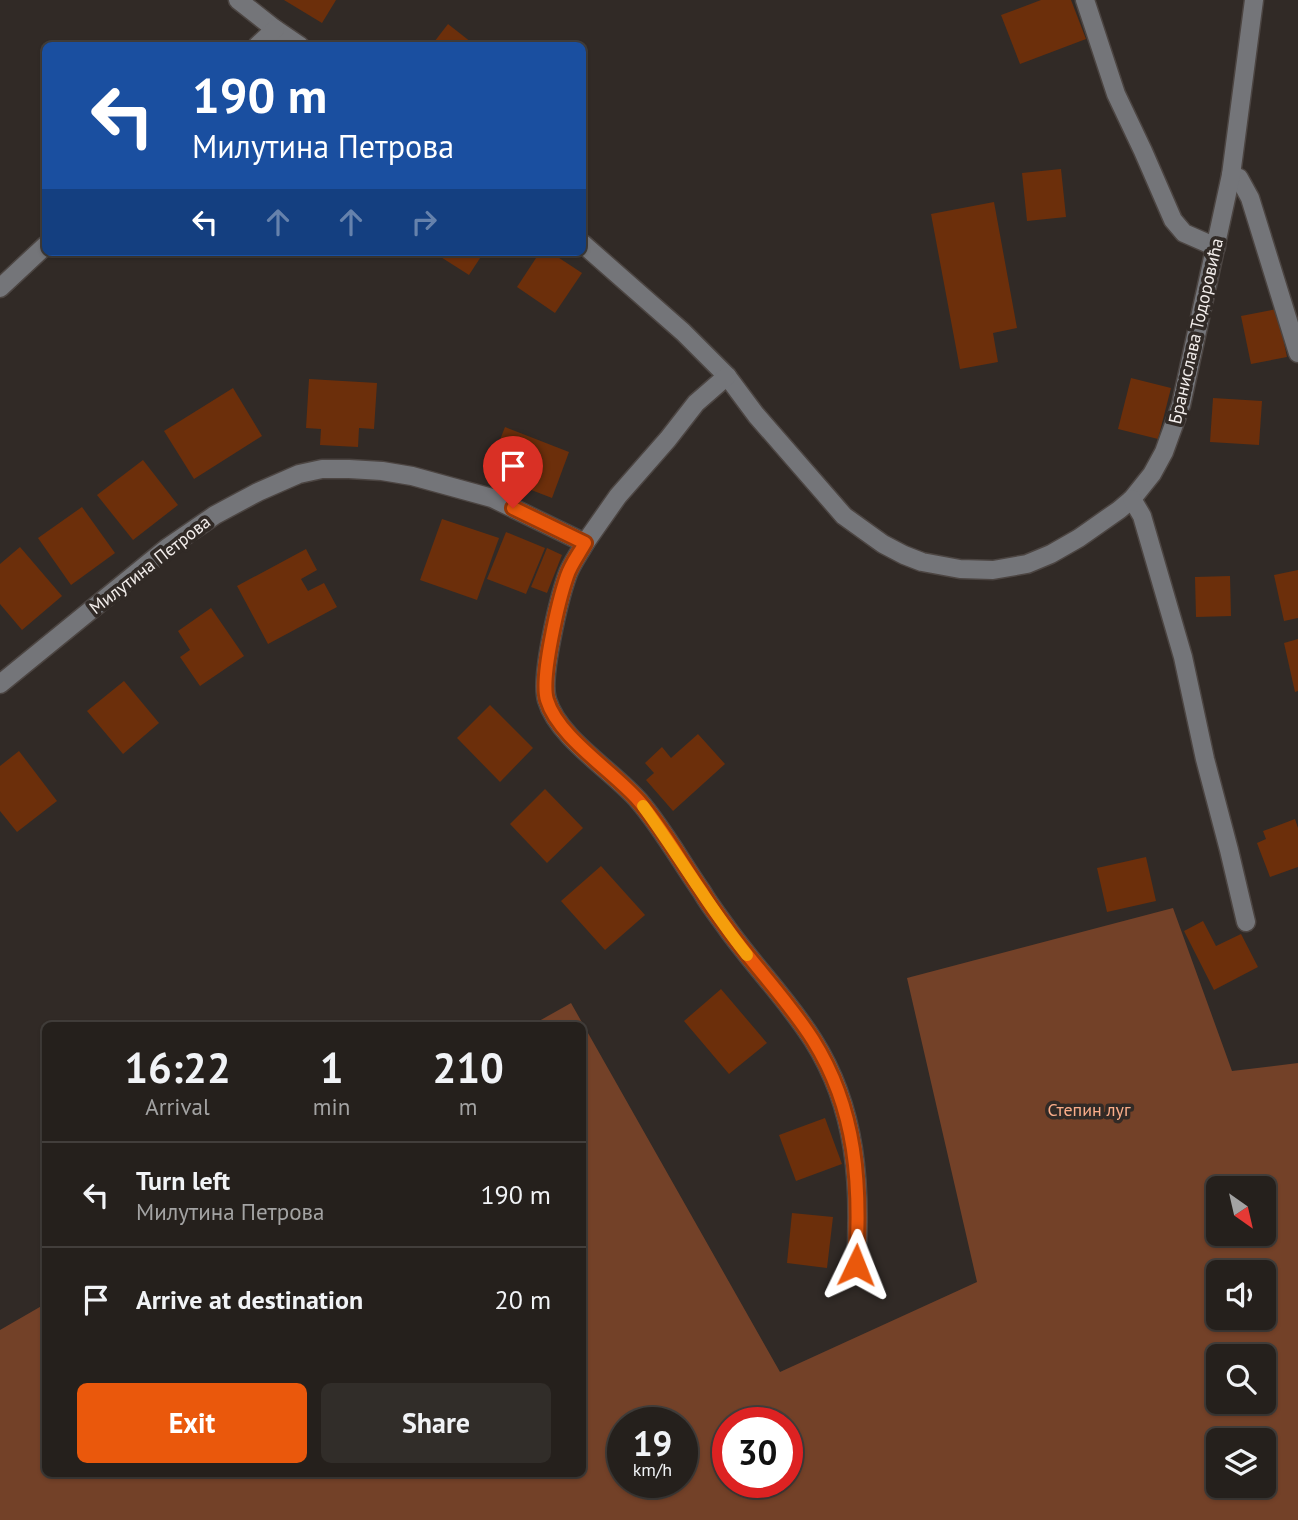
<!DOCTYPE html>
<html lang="en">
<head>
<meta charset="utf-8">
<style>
	:root { --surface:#25201c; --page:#312d29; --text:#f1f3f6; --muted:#a3a3a3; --line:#423e3b; --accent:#ea580c }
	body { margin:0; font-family:"PT Sans",sans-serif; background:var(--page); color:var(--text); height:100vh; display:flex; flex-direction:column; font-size:26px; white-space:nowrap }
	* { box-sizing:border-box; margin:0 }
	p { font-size:23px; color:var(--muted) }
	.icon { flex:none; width:38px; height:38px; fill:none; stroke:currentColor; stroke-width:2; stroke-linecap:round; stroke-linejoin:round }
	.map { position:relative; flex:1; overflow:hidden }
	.side { position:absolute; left:42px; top:1022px; width:544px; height:455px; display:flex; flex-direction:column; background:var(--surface); border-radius:10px; box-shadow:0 2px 5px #0004,0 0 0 2px var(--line) }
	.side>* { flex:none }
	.banner { position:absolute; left:42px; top:42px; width:544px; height:214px; border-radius:10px; box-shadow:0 2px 5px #0004,0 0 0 2px var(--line); background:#1a4fa0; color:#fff; overflow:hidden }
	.needle { width:46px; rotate:146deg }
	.buttons { position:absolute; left:1206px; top:1176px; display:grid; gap:14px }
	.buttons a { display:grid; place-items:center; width:70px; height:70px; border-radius:10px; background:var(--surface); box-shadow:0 2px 5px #0004,0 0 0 2px var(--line); font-size:35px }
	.speed { position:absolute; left:607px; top:1407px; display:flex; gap:14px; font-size:35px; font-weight:700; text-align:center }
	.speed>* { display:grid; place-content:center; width:91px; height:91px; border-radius:50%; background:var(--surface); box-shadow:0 2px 5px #0004,0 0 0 2px var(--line); line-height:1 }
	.speed small { font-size:18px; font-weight:400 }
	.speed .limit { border:10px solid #d22; background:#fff; color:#111 }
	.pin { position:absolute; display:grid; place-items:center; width:60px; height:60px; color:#fff; margin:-72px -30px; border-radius:50% 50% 50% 0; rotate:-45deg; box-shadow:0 0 7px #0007 }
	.pin .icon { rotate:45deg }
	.me { position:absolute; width:77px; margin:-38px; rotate:2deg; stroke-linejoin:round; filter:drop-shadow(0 0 5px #0008) }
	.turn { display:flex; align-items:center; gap:24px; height:147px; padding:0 35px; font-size:32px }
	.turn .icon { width:91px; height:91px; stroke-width:2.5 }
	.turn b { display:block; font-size:49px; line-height:60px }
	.lanes { display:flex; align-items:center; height:66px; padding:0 35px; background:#0003; justify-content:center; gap:35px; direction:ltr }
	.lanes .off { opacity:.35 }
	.eta { display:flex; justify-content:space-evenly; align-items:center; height:119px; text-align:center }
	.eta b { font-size:42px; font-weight:700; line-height:49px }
	.action { display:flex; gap:14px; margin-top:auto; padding:14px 35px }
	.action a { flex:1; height:80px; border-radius:10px; background:var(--accent); color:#fff; font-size:28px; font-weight:700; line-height:80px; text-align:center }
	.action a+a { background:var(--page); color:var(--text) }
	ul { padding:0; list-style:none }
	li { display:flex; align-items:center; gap:21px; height:105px; padding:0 35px; border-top:2px solid var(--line) }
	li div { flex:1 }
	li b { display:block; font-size:26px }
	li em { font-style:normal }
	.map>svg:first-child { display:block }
	.green { fill:#734128; fill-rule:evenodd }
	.building { fill:#6c2f0b }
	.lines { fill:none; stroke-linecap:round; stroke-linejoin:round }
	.minor-casing { stroke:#4c4542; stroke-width:21 }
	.minor { stroke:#747579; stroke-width:18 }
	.route-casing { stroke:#983908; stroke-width:18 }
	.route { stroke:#ea580c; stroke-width:12 }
	.slow { stroke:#f59e0b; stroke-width:12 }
	.labels { text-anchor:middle; stroke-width:7; stroke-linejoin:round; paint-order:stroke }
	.street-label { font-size:18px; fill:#f2edeb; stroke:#312a26 }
	.park-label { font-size:18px; fill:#fbae8a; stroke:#312a26 }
</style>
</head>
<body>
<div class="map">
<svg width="1298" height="1520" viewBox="0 0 1298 1520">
	<rect width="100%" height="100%" fill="#312a26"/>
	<path class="green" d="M1173 908 1232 1071 1298 1063V1520H0V1330L45 1304 46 1474H583V1026L532 1025 571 1003 780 1372 977 1282 907 978ZM1218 1188H1264V1234H1218ZM1218 1272H1264V1318H1218ZM1218 1356H1264V1402H1218ZM623 1423H682V1482H623ZM728 1423H788V1482H728ZM1264 1440V1486H1218V1440Z"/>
	<g class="building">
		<path d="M284 0H336L322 23Z"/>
		<path d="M1041 0H1071L1086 39 1020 64 1001 15Z"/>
		<path d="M448 24 476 46H431Z"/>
		<path d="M1061 169 1066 217 1027 221 1022 173Z"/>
		<path d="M994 202 1017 328 993 333 998 362 960 369 931 214Z"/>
		<path d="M433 252H484L469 275Z"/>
		<path d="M540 252H550L582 273 555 313 517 287Z"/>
		<path d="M1277 309 1287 357 1251 364 1241 316Z"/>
		<path d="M1131 378 1171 388 1158 439 1118 429Z"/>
		<path d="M309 379 377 383 374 429 359 428 358 447 320 445 321 429 306 428Z"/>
		<path d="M233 388 262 436 194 479 164 431Z"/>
		<path d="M1213 398 1262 401 1259 445 1210 442Z"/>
		<path d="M505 427 569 452 552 498 487 473Z"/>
		<path d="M143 460 178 505 133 540 97 495Z"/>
		<path d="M82 507 115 553 71 585 38 538Z"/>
		<path d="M442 519 499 538 477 600 420 580Z"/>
		<path d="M506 532 545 548 526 594 487 579Z"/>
		<path d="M20 547 62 596 22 630 0 604V564Z"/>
		<path d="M547 548 562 555 547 593 531 587Z"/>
		<path d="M306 549 317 570 301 579 308 591 324 583 337 607 268 644 237 586Z"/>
		<path d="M1298 570V618L1284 621 1274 575Z"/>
		<path d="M1230 576 1231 616 1196 617 1195 577Z"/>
		<path d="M211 608 244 656 200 686 180 657 190 650 178 631Z"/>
		<path d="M1298 639V691L1295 692 1284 643Z"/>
		<path d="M124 681 159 723 123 754 87 711Z"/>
		<path d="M490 705 533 748 500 782 457 738Z"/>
		<path d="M698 734 725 764 673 811 646 780 654 773 645 763 662 747 671 758Z"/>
		<path d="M19 751 57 801 17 832 0 811V766Z"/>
		<path d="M545 789 583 828 547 863 510 824Z"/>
		<path d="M1295 819 1298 828V867L1270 877 1257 843 1266 839 1263 831Z"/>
		<path d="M1146 857 1156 901 1107 912 1097 868Z"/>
		<path d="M601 866 645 915 605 950 561 901Z"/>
		<path d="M1203 921 1216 946 1241 934 1258 967 1214 990 1184 931Z"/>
		<path d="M721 989 767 1043 729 1074 684 1021Z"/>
		<path d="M825 1118 842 1164 796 1181 779 1135Z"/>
		<path d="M792 1213 833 1217 827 1268 787 1263Z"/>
	</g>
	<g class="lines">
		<defs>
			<g id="minor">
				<path d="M238 0 275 29 300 46"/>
				<path d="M1085 0 1116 94 1143 151 1173 220 1184 233 1216 247"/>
				<path d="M257 46 275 29"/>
				<path d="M1231 175 1239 178 1250 198 1298 353"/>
				<path d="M583 244 683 332 727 376 756 415 844 516 883 544 904 555 922 562 960 569 993 570 1027 564 1051 554 1079 538 1119 510 1132 499 1152 474 1164 452 1181 405 1231 175 1254 0"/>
				<path d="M0 288 46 245"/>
				<path d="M1132 499 1142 516 1183 657 1205 759 1229 850 1246 922"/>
				<path d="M585 543C579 554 571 564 567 576 559 599 540 678 547 700 558 738 613 771 639 801 663 829 681 862 702 892 710 906 720 918 729 931 756 968 789 1002 813 1040 857 1109 861 1186 856 1265"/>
				<path d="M0 684 167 548 215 515 258 492 299 474 322 469H349L382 471 412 476 492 498 585 543 618 496 668 439 696 403 727 376"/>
			</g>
		</defs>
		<use href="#minor" class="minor-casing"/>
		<use href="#minor" class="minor"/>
	</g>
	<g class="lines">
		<defs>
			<path id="route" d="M513 508 585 543C579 554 571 564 567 576 559 599 540 678 547 700 558 737 613 771 639 801 663 829 681 862 702 892 710 906 720 918 729 931 756 968 789 1002 813 1040 857 1110 861 1185 856 1265"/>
		</defs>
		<use href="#route" class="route-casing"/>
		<use href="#route" class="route"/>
		<path class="slow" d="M643 806C679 855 709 908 747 955"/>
	</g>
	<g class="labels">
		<g class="street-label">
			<text transform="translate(1196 331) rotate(-77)" y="6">Бранислава Тодоровића</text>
			<text transform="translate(150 565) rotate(-38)" y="6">Милутина Петрова</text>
		</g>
		<g class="park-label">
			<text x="1089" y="1116">Степин луг</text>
		</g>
	</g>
</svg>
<div class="buttons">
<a><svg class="needle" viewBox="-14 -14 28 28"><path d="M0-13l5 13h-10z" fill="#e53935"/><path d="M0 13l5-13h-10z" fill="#a3a3a3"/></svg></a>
<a><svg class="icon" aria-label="sound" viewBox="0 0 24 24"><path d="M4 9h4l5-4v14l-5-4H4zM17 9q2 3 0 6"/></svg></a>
<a><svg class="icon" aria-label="search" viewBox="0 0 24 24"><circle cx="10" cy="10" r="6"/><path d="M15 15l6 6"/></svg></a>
<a><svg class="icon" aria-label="layers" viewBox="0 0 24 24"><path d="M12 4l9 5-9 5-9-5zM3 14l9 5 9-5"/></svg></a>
</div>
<div class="speed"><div>19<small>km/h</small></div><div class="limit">30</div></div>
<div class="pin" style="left:513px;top:508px;background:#d93025"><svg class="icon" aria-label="arrive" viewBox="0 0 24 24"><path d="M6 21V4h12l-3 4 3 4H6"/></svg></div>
<svg class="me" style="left:856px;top:1265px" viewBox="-20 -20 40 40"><path d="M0-17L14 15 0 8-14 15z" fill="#ea580c" stroke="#fff" stroke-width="4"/></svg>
<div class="banner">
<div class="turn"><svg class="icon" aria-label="left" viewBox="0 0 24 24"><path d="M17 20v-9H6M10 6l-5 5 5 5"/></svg><div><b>190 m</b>Милутина Петрова</div></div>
<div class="lanes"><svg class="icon" aria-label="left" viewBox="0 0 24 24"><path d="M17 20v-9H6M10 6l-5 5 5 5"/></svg><svg class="icon off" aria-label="ahead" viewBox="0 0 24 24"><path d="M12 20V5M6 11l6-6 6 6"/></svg><svg class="icon off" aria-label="ahead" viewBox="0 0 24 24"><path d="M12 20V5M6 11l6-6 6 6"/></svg><svg class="icon off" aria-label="right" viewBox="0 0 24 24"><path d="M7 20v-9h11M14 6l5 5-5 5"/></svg></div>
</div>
<section class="side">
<div class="eta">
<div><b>16:22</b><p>Arrival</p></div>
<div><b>1</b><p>min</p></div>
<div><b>210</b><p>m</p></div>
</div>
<ul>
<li><svg class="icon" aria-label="left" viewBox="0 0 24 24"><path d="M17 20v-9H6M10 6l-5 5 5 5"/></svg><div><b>Turn left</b><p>Милутина Петрова</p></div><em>190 m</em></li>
<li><svg class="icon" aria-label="arrive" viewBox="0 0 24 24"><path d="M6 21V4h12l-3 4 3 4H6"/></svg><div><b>Arrive at destination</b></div><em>20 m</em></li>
</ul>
<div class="action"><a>Exit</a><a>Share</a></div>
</section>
</div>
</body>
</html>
